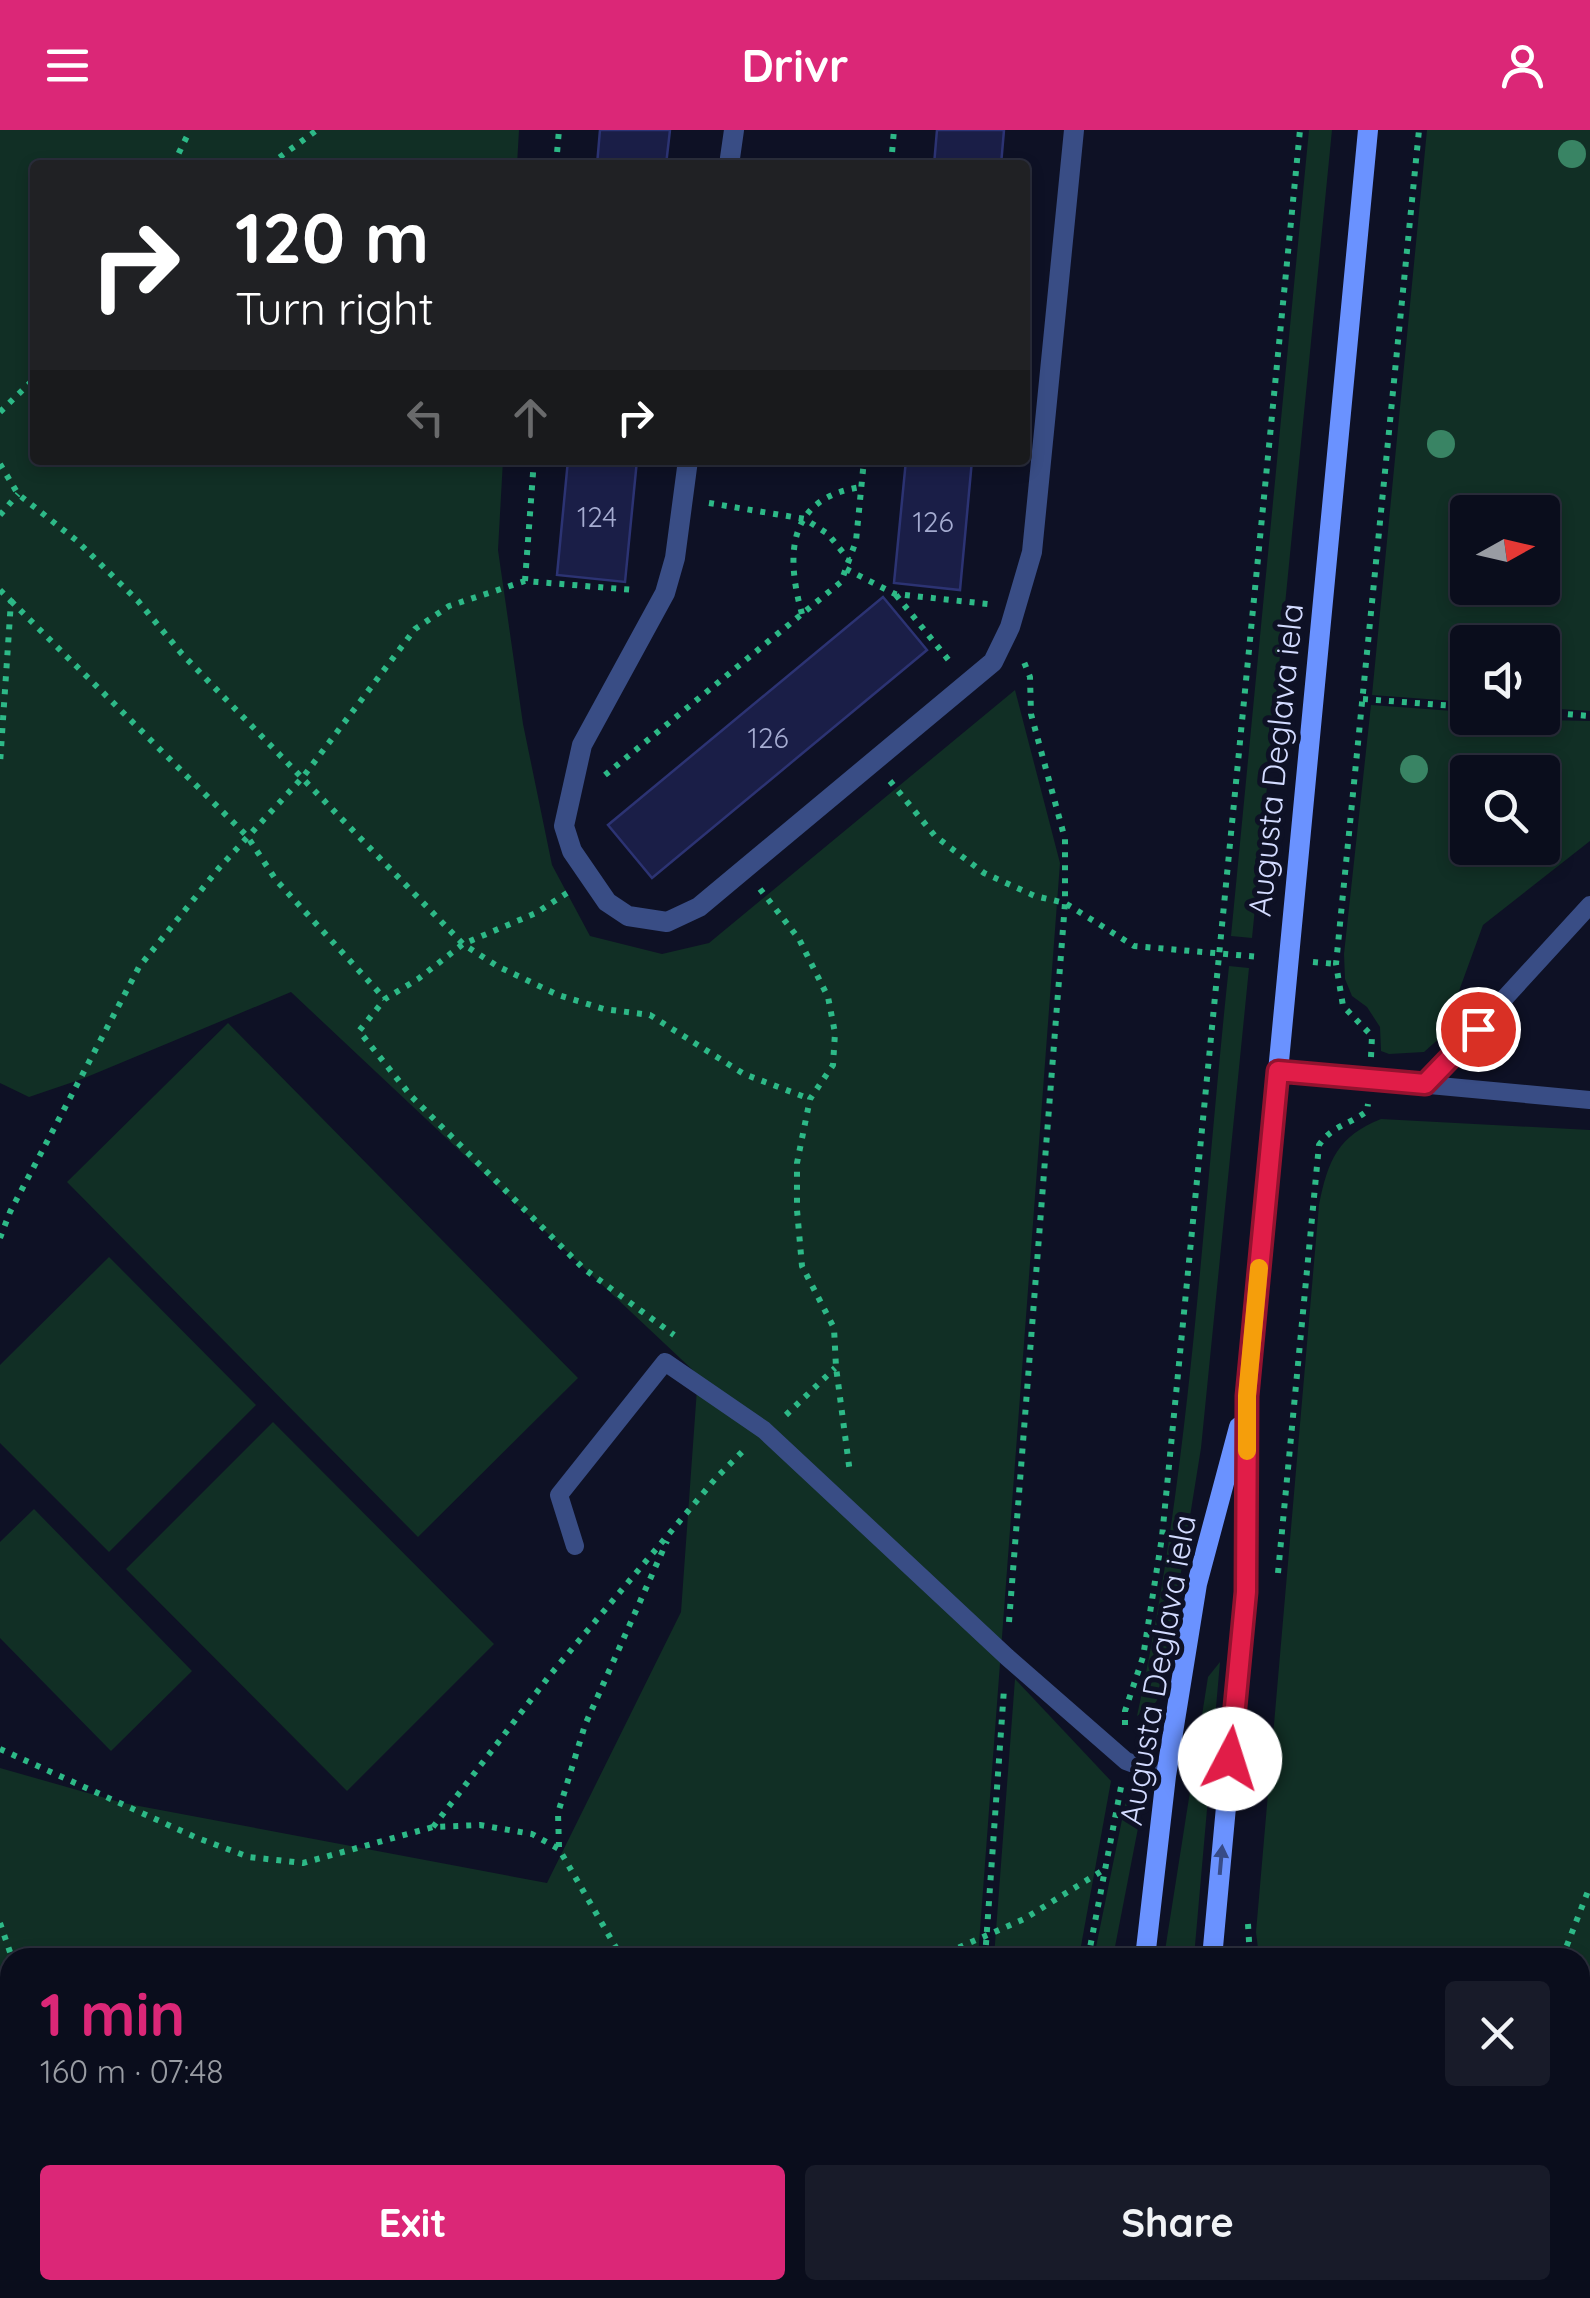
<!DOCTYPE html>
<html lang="en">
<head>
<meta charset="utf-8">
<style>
	:root { --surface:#0a0d1c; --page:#181b29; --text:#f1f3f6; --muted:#999ca3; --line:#2a2d3b; --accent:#db2777 }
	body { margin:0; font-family:Quicksand,sans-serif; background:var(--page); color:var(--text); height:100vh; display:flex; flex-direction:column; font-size:38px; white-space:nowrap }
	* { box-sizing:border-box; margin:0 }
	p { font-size:32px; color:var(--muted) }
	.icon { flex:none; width:55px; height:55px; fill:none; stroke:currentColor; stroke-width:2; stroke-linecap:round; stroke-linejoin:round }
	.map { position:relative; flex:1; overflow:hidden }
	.details { position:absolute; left:0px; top:1818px; width:1590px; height:352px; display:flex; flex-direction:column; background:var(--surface); border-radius:30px 30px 0 0; box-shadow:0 5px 15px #0003,0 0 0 2px var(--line) }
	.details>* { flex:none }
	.hud { position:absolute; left:30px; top:30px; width:1000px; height:305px; border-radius:10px; box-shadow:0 5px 15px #0003,0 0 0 2px var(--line); background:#202124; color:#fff; overflow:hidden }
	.needle { width:65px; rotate:82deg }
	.fabs { position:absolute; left:1450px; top:365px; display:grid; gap:20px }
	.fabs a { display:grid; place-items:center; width:110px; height:110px; border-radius:10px; background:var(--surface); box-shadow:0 5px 15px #0003,0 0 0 2px var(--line); font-size:50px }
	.pin { position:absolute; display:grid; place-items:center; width:85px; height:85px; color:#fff; margin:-42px; border:5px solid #fff; border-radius:50%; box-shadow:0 2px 10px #0007 }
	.me { position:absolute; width:110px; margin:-55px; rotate:5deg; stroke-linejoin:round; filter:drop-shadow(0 0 8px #0008) }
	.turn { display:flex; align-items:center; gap:35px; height:210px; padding:0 40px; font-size:45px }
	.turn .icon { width:130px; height:130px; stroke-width:2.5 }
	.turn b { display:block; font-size:70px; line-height:85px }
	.lanes { display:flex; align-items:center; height:95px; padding:0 40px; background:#0003; justify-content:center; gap:50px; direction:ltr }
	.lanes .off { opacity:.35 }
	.round { display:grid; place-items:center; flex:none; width:105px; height:105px; border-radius:10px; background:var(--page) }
	.head { display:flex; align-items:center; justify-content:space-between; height:170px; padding:0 40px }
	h1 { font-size:60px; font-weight:700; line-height:75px; color:var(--accent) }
	.primary-button { display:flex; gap:20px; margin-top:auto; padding:20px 40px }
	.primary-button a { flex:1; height:115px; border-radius:10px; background:var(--accent); color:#fff; font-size:40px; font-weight:700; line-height:115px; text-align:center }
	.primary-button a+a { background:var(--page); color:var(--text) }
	header { display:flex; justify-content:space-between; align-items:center; height:130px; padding:0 40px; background:var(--accent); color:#fff; font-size:45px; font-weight:700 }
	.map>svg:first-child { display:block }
	.green { fill:#112f25; fill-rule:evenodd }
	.building { fill:#1a1e47; stroke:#2c3373; stroke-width:2.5 }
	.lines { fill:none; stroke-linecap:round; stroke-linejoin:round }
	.path { stroke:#2db987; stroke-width:6; stroke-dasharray:5 8; stroke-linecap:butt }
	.service { stroke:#394d85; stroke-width:18 }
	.minor { stroke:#394d85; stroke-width:20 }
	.secondary { stroke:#6a92ff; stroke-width:20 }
	.tree { fill:#398464 }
	.oneway { fill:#374b87 }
	.route-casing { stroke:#92132f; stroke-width:25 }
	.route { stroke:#e11d48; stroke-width:18 }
	.slow { stroke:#f59e0b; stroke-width:18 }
	.labels { text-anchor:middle; stroke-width:10; stroke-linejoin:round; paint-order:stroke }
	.number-label { font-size:28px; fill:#a5acd1 }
	.street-label { font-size:32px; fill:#d3dbff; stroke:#0e1125 }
</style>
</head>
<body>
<header><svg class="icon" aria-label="menu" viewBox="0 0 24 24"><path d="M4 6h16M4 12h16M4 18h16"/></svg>Drivr<svg class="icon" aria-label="person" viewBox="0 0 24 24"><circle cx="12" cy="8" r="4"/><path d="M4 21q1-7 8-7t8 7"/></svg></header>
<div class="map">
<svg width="1590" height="2168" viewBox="0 0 1590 2168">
	<rect width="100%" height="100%" fill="#0e1125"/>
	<g class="green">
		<path d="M0 0H519L517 35H35V330H503L498 420 523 594 552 735 590 806 662 824 709 813 1015 560 1060 733 978 1827 10 1828V2160H117L120 2168H0V1638L123 1673 547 1753 681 1482 698 1245 291 862 82 949 29 967 0 953Z"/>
		<path d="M1309 0H1332L1252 808 1231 806Z"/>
		<path d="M1427 0H1590V581L1543 578 1542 512H1468L1467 572 1372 565ZM1468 382H1542V458H1468Z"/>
		<path d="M1371 575 1467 582 1468 588 1590 591V711L1483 795 1443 905 1424 922 1389 924 1381 921 1380 897 1367 877 1352 866 1345 849 1344 824ZM1468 642H1542V718H1468Z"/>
		<path d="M1229 836 1249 838 1201 1318 1162 1560 1156 1572 1137 1586C1191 1340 1202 1086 1229 836Z"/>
		<path d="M228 893 578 1248 418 1407 67 1052Z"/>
		<path d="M1381 989 1590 1000V2168H1224L1225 2160H1580V1828L1259 1827 1256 1802 1319 1075C1328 1030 1338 1006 1381 989Z"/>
		<path d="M109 1127 256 1275 109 1422 0 1313V1235Z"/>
		<path d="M273 1292 494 1514 347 1661 126 1439Z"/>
		<path d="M34 1379 192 1541 111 1621 0 1508V1412Z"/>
		<path d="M1220 1532 1194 1827H1164L1208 1547Z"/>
		<path d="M1015 1549 1111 1651 1079 1827H994Z"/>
		<path d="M1127 1665 1139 1693 1113 1827H1094Z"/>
		<path d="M137 2160H953V2168H141Z"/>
	</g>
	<g class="building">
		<path d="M600 0H670L666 35H597Z"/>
		<path d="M937 0H1004L1001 35H934Z"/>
		<path d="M568 330H637L625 452 557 445Z"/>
		<path d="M906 330H972L960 460 894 453Z"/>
		<path d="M883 467 927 520 652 748 608 695Z"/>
	</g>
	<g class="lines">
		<g class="path">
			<path d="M173 35 190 0"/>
			<path d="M269 35 317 0"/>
			<path d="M556 35 559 0"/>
			<path d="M891 35 894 0"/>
			<path d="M0 282 35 248"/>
			<path d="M0 334 18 364 76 410 138 471 182 524 463 814 497 836 558 865 604 879 650 885 744 944 810 969"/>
			<path d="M709 373 805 389 828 404 849 430"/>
			<path d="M0 385 18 364"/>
			<path d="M846 439 895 464 988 474"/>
			<path d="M525 451 534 330"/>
			<path d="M0 460 11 471 0 634"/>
			<path d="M896 465 951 533"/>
			<path d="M11 471 247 706 276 750 385 869"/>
			<path d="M802 484C785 423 788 368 861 357"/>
			<path d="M1363 569 1468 577"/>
			<path d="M1542 582 1590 586"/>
			<path d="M605 645 841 452 856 411 864 330"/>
			<path d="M890 651 935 706 984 743 1035 766 1065 773 1134 816 1260 827"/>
			<path d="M760 759 799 809 828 867 835 903 833 935 810 969 797 1033V1080L802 1136 834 1198 836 1237 850 1343"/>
			<path d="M567 763 536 783 463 814 418 849 385 869 359 901 411 966 583 1138 674 1205"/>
			<path d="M1313 832 1336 834"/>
			<path d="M1371 927 1372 906 1343 876 1336 834 1419 0"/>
			<path d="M0 1108 10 1082 139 837 219 738 303 647 415 499 449 476 525 451 634 460"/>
			<path d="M786 1285 835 1238"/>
			<path d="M1278 1443 1319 1015C1333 995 1349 995 1367 981L1368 974"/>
			<path d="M1009 1492 1065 773V709L1031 584 1030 547 1024 532"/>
			<path d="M1125 1595V1581L1143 1527 1162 1407 1300 0"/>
			<path d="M0 1619 195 1707 249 1727 303 1733 433 1697 480 1695 532 1704 559 1719 622 1828"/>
			<path d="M433 1697 550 1545 716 1348 746 1318"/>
			<path d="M559 1717 558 1683 585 1595 667 1411"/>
			<path d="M0 1793 12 1828"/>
			<path d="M1248 1794 1250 1828"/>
			<path d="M935 1828 1024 1789 1105 1739"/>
			<path d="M985 1828 1004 1559"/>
			<path d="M1088 1828 1121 1657"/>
			<path d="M1562 1828 1590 1756"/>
			<path d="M1580 1835 1590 1832"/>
			<path d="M127 2160 129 2168"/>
			<path d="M823 2160 828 2168"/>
			<path d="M205 2168 221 2160"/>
			<path d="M960 2168V2160"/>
			<path d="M1021 2168 1022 2160"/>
			<path d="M1426 2168 1429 2160"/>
		</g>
		<g class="service">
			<path d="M1278 941 1590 970"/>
			<path d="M1425 955 1590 775"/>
			<path d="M575 1416 559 1365 665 1232 764 1300 1007 1527 1126 1631 1166 1646"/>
		</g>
		<g class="minor">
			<path d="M729 35 734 0"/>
			<path d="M688 330 675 428 665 463 582 615 564 696 572 721 607 772 628 786 667 792 699 777 993 532 1010 497 1032 422 1074 0"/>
		</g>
		<g class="secondary">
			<path d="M1145 1828 1166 1646 1197 1454 1239 1297"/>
			<path d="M1212 1828 1246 1461 1247 1266 1368 0"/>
			<path d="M1105 2168 1106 2160"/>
			<path d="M1182 2168 1183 2160"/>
		</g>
	</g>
	<g class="tree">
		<circle cx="1572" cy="24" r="14"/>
		<circle cx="1441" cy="314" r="14"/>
		<circle cx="1414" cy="639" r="14"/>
	</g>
	<defs><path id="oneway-solid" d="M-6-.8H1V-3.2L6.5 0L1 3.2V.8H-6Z" transform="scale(2.5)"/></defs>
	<use class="oneway" href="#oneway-solid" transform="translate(1221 1730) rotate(-85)"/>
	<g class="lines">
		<defs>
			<path id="route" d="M1230 1629 1246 1462 1247 1266 1278 941 1425 954 1478 899"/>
		</defs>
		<use href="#route" class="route-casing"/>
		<use href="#route" class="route"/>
		<path class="slow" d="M1247 1321V1266L1259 1138"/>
	</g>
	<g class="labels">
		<g class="number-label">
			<text x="597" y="397">124</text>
			<text x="933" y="402">126</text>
			<text x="768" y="618">126</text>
		</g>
		<g class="street-label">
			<text transform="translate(1276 630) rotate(-84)" y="11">Augusta Deglava iela</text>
			<text transform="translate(1158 1540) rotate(-80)" y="11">Augusta Deglava iela</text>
		</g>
	</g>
</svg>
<div class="fabs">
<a><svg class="needle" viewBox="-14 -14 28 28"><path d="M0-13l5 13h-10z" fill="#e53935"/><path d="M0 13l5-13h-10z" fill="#999ca3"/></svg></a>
<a><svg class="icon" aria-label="sound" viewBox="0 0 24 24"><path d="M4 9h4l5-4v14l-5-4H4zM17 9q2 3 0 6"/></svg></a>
<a><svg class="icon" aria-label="search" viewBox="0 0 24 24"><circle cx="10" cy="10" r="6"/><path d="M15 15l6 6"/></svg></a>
</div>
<div class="pin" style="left:1478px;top:899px;background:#d93025"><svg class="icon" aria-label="arrive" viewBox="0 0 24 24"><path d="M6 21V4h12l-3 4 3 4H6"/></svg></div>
<svg class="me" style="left:1230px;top:1629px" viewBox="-20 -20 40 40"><circle r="19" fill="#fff"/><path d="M0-13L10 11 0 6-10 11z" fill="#e11d48"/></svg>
<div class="hud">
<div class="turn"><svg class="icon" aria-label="right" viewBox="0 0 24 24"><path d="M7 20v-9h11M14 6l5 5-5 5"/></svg><div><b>120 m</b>Turn right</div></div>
<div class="lanes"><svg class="icon off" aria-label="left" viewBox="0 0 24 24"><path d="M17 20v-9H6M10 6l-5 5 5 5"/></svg><svg class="icon off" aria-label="ahead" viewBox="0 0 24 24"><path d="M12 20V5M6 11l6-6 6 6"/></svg><svg class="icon" aria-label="right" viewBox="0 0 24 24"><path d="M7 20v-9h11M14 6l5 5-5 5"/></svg></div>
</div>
<section class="details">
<div class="head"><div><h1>1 min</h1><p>160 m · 07:48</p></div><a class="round"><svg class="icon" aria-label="close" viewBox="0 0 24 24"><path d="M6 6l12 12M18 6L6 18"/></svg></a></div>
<div class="primary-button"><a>Exit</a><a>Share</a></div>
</section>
</div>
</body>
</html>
